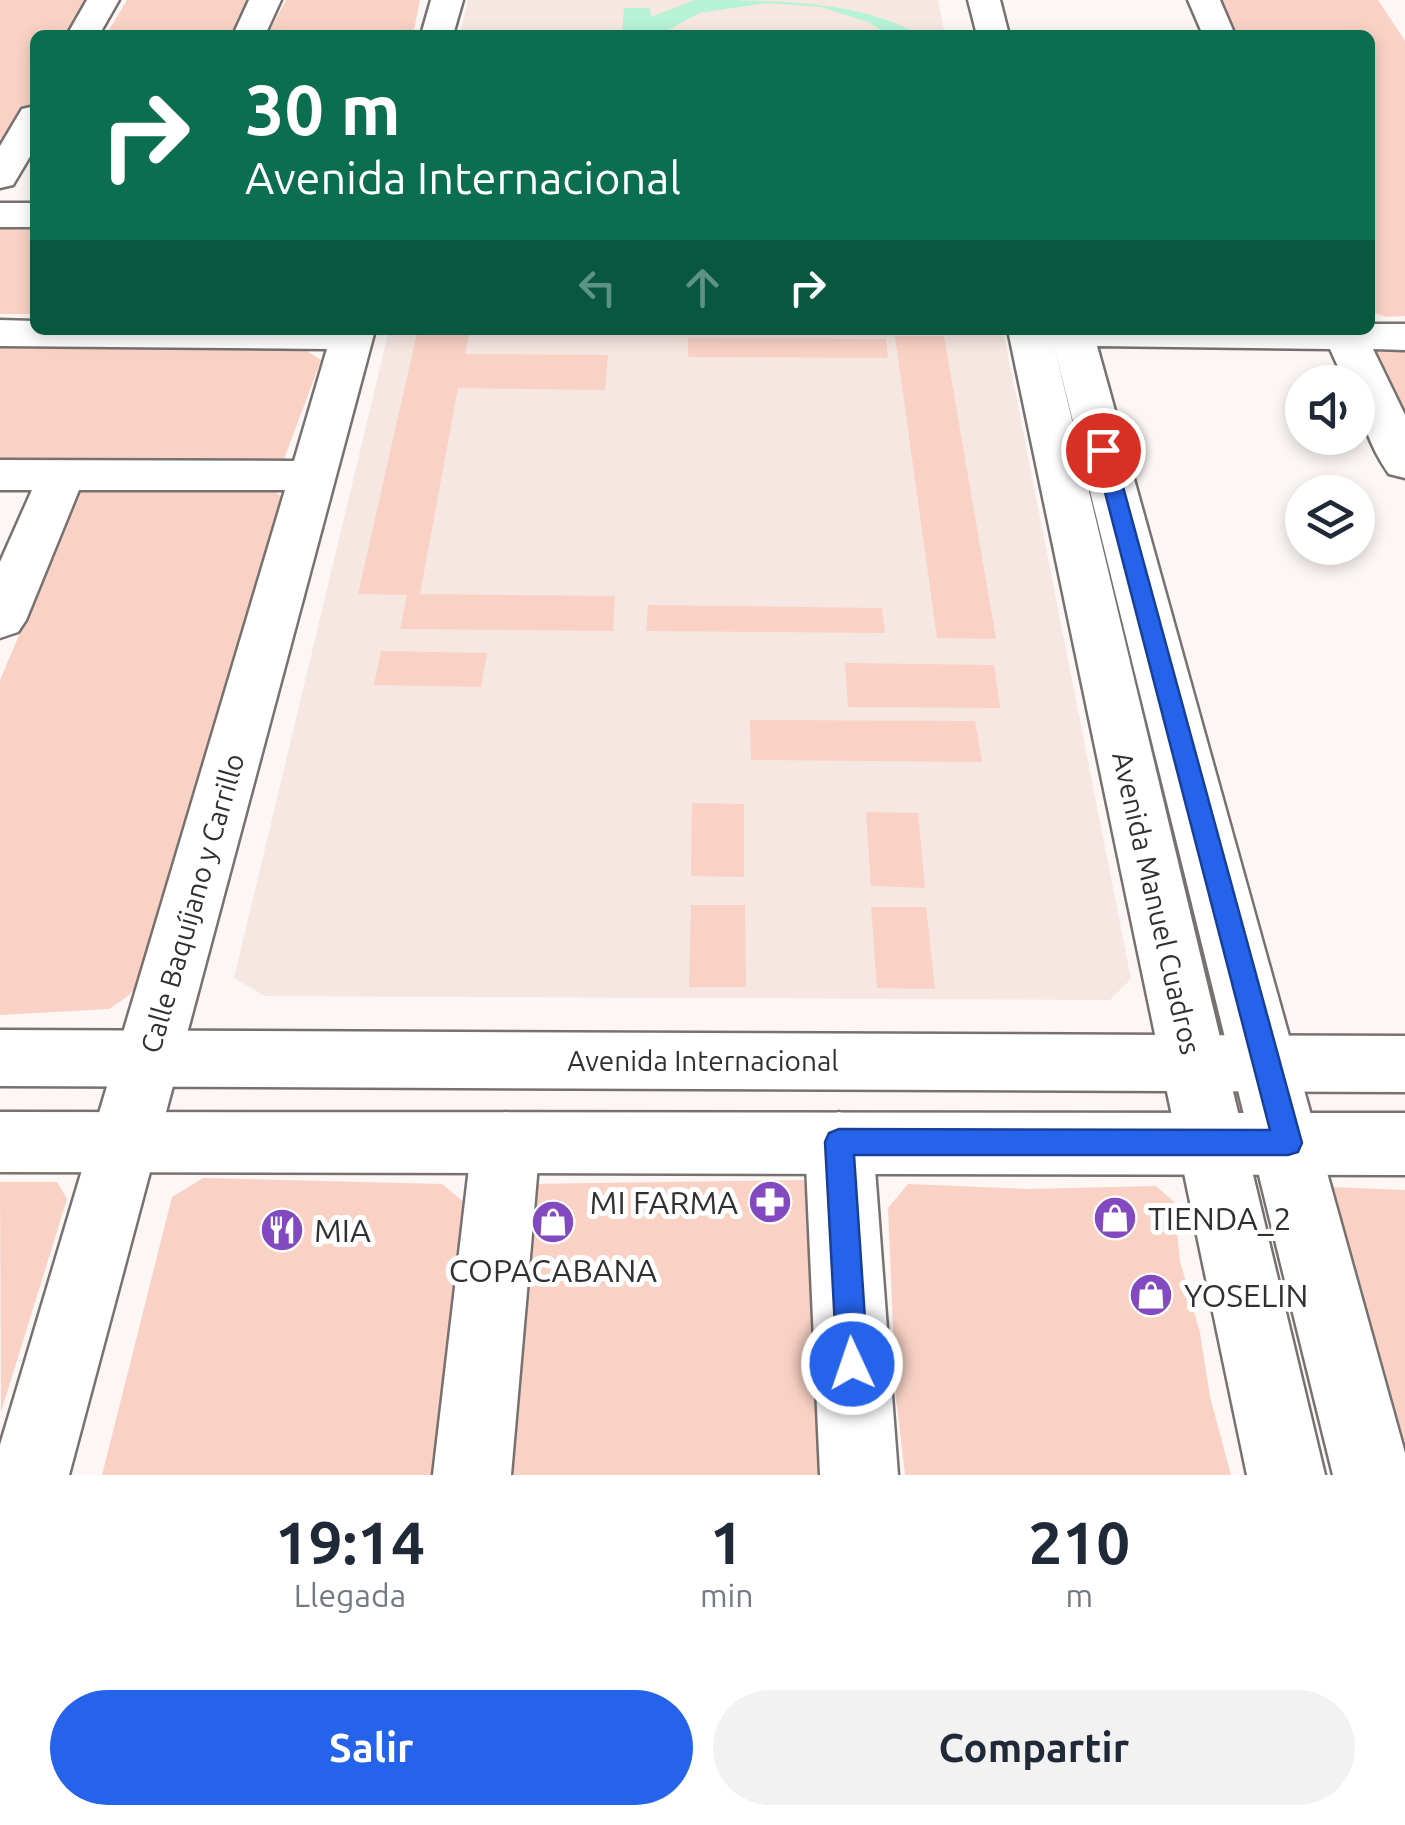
<!DOCTYPE html>
<html lang="es">
<meta charset="utf-8">
<style>
:root{--surface:#fff;--page:#f2f2f3;--text:#1f2937;--muted:#747a83;--accent:#2563eb}
body{margin:0;font-family:Ubuntu,sans-serif;background:var(--page);color:var(--text);height:100vh;display:flex;flex-direction:column;font-size:38px;white-space:nowrap}
*{box-sizing:border-box;margin:0}
p{font-size:32px;color:var(--muted)}
.icon{flex:none;width:55px;height:55px;fill:none;stroke:currentColor;stroke-width:2;stroke-linecap:round;stroke-linejoin:round}
.map{position:relative;height:1475px;overflow:hidden}
.side{display:flex;flex-direction:column;background:var(--surface);flex:1}
.side>*{flex:none}
.top-card{position:absolute;left:30px;top:30px;width:1345px;height:305px;border-radius:15px;box-shadow:0 5px 15px #0003;background:#0b6e4f;color:#fff;overflow:hidden}
.tools{position:absolute;left:1285px;top:365px;display:grid;gap:20px}
.tools a{display:grid;place-items:center;width:90px;height:90px;border-radius:50%;background:var(--surface);box-shadow:0 5px 15px #0003;font-size:50px}
.pin{position:absolute;display:grid;place-items:center;width:85px;height:85px;color:#fff;margin:-42px;border:5px solid #fff;border-radius:50%;box-shadow:0 2px 10px #0007}
.me{position:absolute;width:110px;margin:-55px;rotate:357deg;stroke-linejoin:round;filter:drop-shadow(0 0 8px #0008)}
.turn{display:flex;align-items:center;gap:35px;height:210px;padding:0 50px;font-size:45px}
.turn .icon{width:130px;height:130px;stroke-width:2.5}
.turn b{display:block;font-size:70px;line-height:85px}
.lanes{display:flex;align-items:center;height:95px;padding:0 50px;background:#0003;justify-content:center;gap:50px;direction:ltr}
.lanes .off{opacity:.35}
.eta{display:flex;justify-content:space-evenly;align-items:center;height:170px;text-align:center}
.eta b{font-size:60px;font-weight:600;line-height:70px}
.action{display:flex;gap:20px;margin-top:auto;padding:20px 50px}
.action a{flex:1;height:115px;border-radius:60px;background:var(--accent);color:#fff;font-size:40px;font-weight:600;line-height:115px;text-align:center}
.action a+a{background:var(--page);color:var(--text)}
.map>svg:first-child{display:block}
.built{fill:#f6e7e2}
.green{fill:#b6f2d6}
.building{fill:#f9d2c5}
.lines{fill:none;stroke-linecap:round;stroke-linejoin:round}
.minor-casing{stroke:#777270;stroke-width:5}
.major-casing{stroke:#777270;stroke-width:5}
.minor{fill:#fff;fill-rule:evenodd}
.major{fill:#fff;fill-rule:evenodd}
.route{fill:#2563eb;stroke:#184099;stroke-width:2.5}
.labels{text-anchor:middle;dominant-baseline:central;stroke-width:10;stroke-linejoin:round;paint-order:stroke}
.street-label{font-size:28px;fill:#333130;stroke:#fff}
.near-poi-label{font-size:32px;fill:#333130;stroke:#fff;text-anchor:start}
</style>
<div class="map">
<svg width="1405" height="1475" viewBox="0 0 1405 1475">
<rect width="100%" height="100%" fill="#fcf6f4"/>
<path class="built" d="M468,0H938L945,35H460Z
M389,330H1003L1131,979L1110,1000L265,996L234,978Z"/>
<path class="green" d="M695,0C767,0 861,0 919,35H889L868,22L821,7L768,3L699,13L659,35H622L624,8H650L651,17Z"/>
<path class="building" d="M0,0H95L74,35H35V101L0,161Z
M127,0H259L244,35H106Z
M286,0H420L413,35H267Z
M1213,0H1378L1405,41V316L1386,317L1370,311V35H1228Z
M0,225H35V314H0Z
M417,333L469,334L465,354L608,355L605,390L458,388L420,594L615,596L613,631L400,629L407,595L358,594Z
M895,336H944L996,639L937,638Z
M688,338L886,339L888,358L688,357Z
M0,348L305,350L321,360L281,467H0Z
M1369,352H1405V430Z
M81,489L273,490L282,497L146,976L128,996L109,1009L0,1015V680Z
M648,605L882,608L885,633L646,631Z
M381,651L487,653L481,687L374,685Z
M845,663L994,665L1000,708L848,707Z
M750,720L975,721L982,762L751,760Z
M692,803L744,804V877L691,876Z
M866,812L918,813L925,888L871,886Z
M691,905H745L746,987H689Z
M871,907H926L935,989L877,988Z
M203,1178L442,1184L465,1203L437,1475H102L172,1197Z
M804,1180L825,1202L833,1475H498L530,1184Z
M0,1182H57L67,1199L1,1412Z
M908,1184L1028,1189L1156,1186L1174,1202L1180,1261L1200,1333L1210,1397L1231,1475H905L896,1397L888,1208Z
M1332,1187L1405,1190V1475H1401L1323,1200Z"/>
<g class="lines">
<g class="minor-casing">
<path id="minor" d="M87,0H119L99,35H67Z
M249,0H281L265,35H233Z
M431,0H463L453,35H421Z
M968,0H1000L1009,35H977Z
M1188,0H1220L1235,35H1203Z
M35,106V148L13,185L0,188V146L22,109Z
M0,203H35V227H0Z
M0,320L35,321V330H375L69,1475H0V1445L285,490H79L26,620L18,632L0,638V562L32,490H0V460L294,461L327,349L0,346Z
M1370,324H1405V350L1373,349L1405,415V478L1389,474C1370,447 1358,415 1358,382H1345L1330,349L1097,346L1405,1453V1475H1333L1054,345L1325,1475H1247L1008,330H1370Z
M506,1112L530,1120L540,1142L511,1475H433L472,1142L482,1120Z
M839,1112L863,1120L873,1142L898,1475H820L805,1142L815,1120Z"/>
</g>
<g class="major-casing">
<path id="major" d="M0,1030L1405,1036V1092L0,1086Z
M0,1112L1405,1113V1175L0,1172Z"/>
</g>
<use href="#minor" class="minor"/>
<use href="#major" class="major"/>
</g>
<path class="route" d="M1103,444L1113,450L1302,1143L1298,1152L1288,1155H854L868,1364L863,1375L852,1379L841,1375L837,1364L825,1142L829,1133L839,1129L1270,1130L1094,450Z"/>
<defs>
<g id="pharmacy-disc" transform="scale(2.25)"><circle r="9.5" fill="#8249c0" stroke="#fff"/><path d="M-2-6h4v4h4v4h-4v4h-4v-4h-4v-4h4Z" fill="#fff"/></g>
<g id="shop-disc" transform="scale(2.25)"><circle r="9.5" fill="#8249c0" stroke="#fff"/><path d="M-5-2.5h2.3a2.7 3.5 0 0 1 5.4 0H5L5.5 6h-11ZM-1.5-2.5h3a1.5 2.3 0 0 0-3 0Z" fill="#fff"/></g>
<g id="restaurant-disc" transform="scale(2.25)"><circle r="9.5" fill="#8249c0" stroke="#fff"/><path d="M-5-6h1v4h1v-4h1v4h1v-4h1v5L-1.5 .5V6h-2V.5L-5-1ZM5-6V6H3V1.5H1.5Q1.5-4 5-6Z" fill="#fff"/></g>
</defs>
<g fill-rule="evenodd">
<use href="#pharmacy-disc" x="770" y="1202"/>
<use href="#shop-disc" x="1115" y="1218"/>
<use href="#shop-disc" x="553" y="1222"/>
<use href="#restaurant-disc" x="282" y="1230"/>
<use href="#shop-disc" x="1151" y="1295"/>
</g>
<g class="labels">
<g class="street-label">
<text transform="translate(192 903) rotate(-74)">Calle Baquíjano y Carrillo</text>
<text transform="translate(1157 903) rotate(77)">Avenida Manuel Cuadros</text>
<text x="703" y="1060">Avenida Internacional</text>
</g>
<g class="near-poi-label">
<text x="738" y="1202" text-anchor="end">MI FARMA</text>
<text x="1148" y="1218">TIENDA_2</text>
<text x="314" y="1230">MIA</text>
<text x="553" y="1270" text-anchor="middle">COPACABANA</text>
<text x="1184" y="1295">YOSELIN</text>
</g>
</g>
</svg>
<div class="tools">
<a><svg class="icon" aria-label="sound" viewBox="0 0 24 24"><path d="M4 9h4l5-4v14l-5-4H4zM17 9q2 3 0 6"/></svg></a>
<a><svg class="icon" aria-label="layers" viewBox="0 0 24 24"><path d="M12 4l9 5-9 5-9-5zM3 14l9 5 9-5"/></svg></a>
</div>
<div class="pin" style="left:1103px;top:450px;background:#d93025"><svg class="icon" aria-label="arrive" viewBox="0 0 24 24"><path d="M6 21V4h12l-3 4 3 4H6"/></svg></div>
<svg class="me" style="left:852px;top:1364px" viewBox="-20 -20 40 40"><circle r="17" fill="#2563eb" stroke="#fff" stroke-width="3"/><path d="M0-11L8 9 0 5-8 9z" fill="#fff"/></svg>
<div class="top-card">
<div class="turn"><svg class="icon" aria-label="right" viewBox="0 0 24 24"><path d="M7 20v-9h11M14 6l5 5-5 5"/></svg><div><b>30 m</b>Avenida Internacional</div></div>
<div class="lanes"><svg class="icon off" aria-label="left" viewBox="0 0 24 24"><path d="M17 20v-9H6M10 6l-5 5 5 5"/></svg><svg class="icon off" aria-label="ahead" viewBox="0 0 24 24"><path d="M12 20V5M6 11l6-6 6 6"/></svg><svg class="icon" aria-label="right" viewBox="0 0 24 24"><path d="M7 20v-9h11M14 6l5 5-5 5"/></svg></div>
</div>
</div>
<section class="side">
<div class="eta">
<div><b>19:14</b><p>Llegada</p></div>
<div><b>1</b><p>min</p></div>
<div><b>210</b><p>m</p></div>
</div>
<div class="action"><a>Salir</a><a>Compartir</a></div>
</section>
